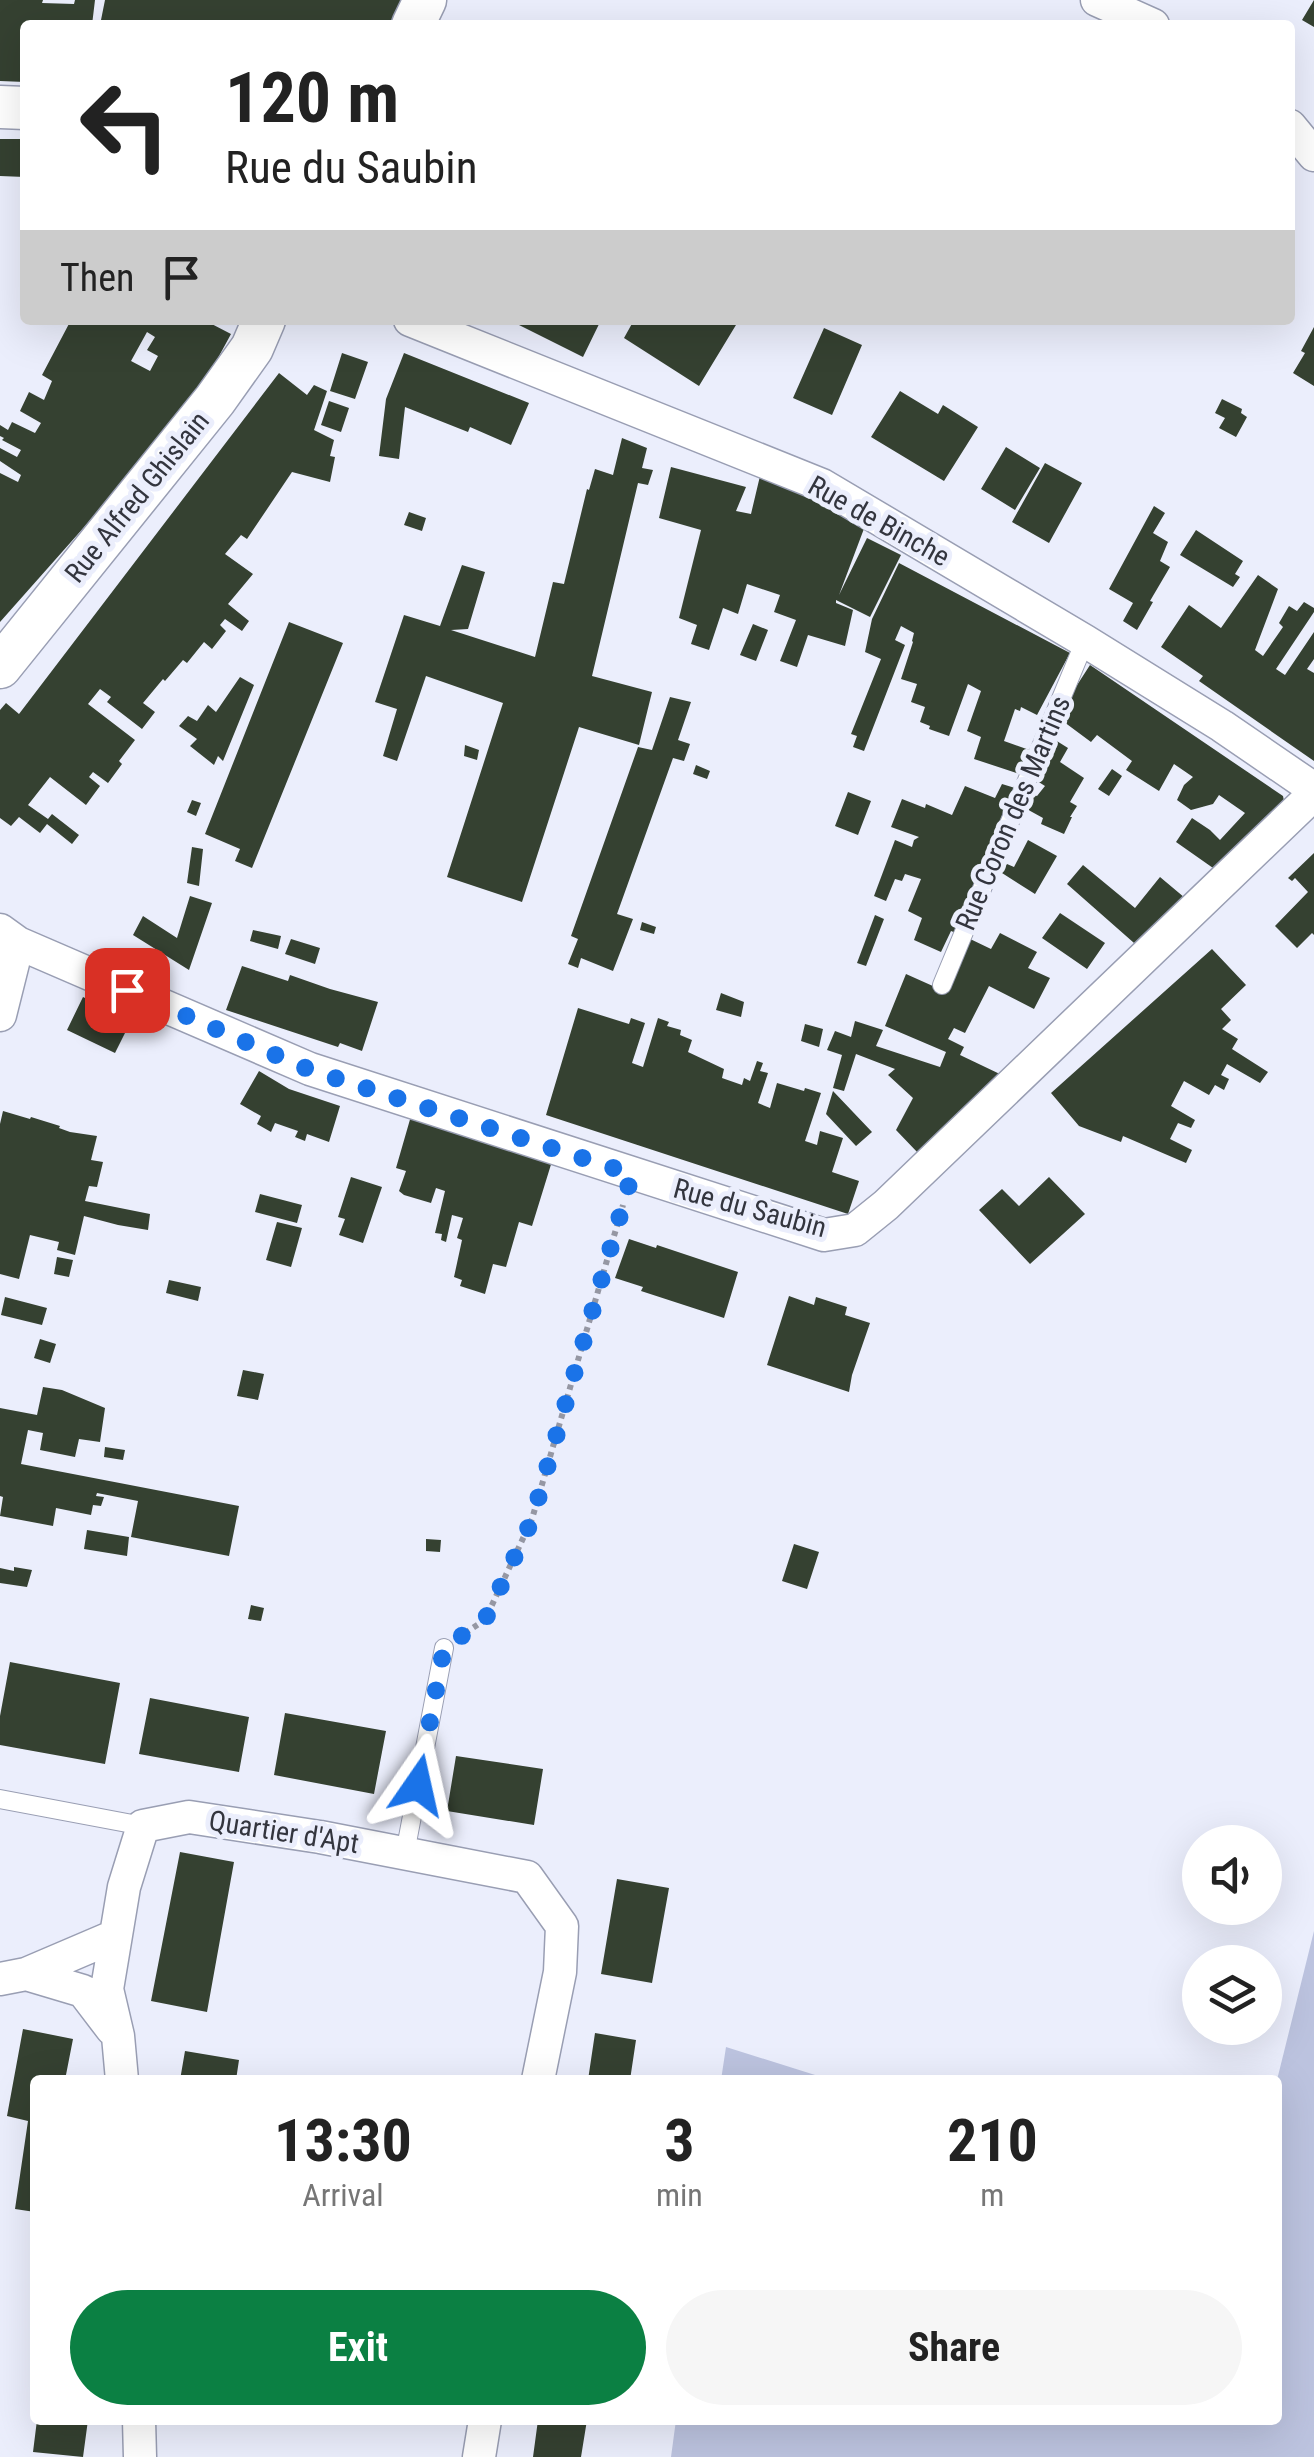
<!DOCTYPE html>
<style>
:root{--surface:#fff;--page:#f6f6f6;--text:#222;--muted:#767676;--accent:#0b8043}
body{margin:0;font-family:"Roboto Condensed",sans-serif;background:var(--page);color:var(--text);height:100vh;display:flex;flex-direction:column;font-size:38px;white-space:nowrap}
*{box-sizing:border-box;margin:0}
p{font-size:32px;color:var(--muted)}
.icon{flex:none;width:55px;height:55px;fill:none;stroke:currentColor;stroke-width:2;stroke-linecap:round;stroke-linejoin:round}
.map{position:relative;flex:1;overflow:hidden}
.details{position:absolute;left:30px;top:2075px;width:1252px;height:350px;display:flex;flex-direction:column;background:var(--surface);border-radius:10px;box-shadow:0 10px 40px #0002}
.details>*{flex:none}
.top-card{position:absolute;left:20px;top:20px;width:1275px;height:305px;border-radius:10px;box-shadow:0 10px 40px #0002;background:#fff;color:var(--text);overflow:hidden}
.tools{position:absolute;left:1182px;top:1825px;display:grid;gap:20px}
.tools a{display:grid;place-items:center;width:100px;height:100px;border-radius:50%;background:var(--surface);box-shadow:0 10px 40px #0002;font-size:50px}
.pin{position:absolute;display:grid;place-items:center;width:85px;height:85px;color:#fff;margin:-42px;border-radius:20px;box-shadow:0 5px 15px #0006}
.me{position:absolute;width:110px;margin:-55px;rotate:11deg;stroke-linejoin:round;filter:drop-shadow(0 0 8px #0008)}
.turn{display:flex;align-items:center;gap:35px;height:210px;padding:0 40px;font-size:45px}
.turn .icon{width:130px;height:130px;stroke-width:2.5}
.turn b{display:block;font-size:70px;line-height:85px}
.then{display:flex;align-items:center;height:95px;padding:0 40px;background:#0003;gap:20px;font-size:38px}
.eta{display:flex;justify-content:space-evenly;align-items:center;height:170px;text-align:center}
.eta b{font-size:60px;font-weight:700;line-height:70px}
.action{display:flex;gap:20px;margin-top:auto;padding:20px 40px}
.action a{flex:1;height:115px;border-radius:60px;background:var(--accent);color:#fff;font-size:40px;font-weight:700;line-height:115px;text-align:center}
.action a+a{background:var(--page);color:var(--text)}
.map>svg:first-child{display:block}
.green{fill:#bcc3df}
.building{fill:#354131;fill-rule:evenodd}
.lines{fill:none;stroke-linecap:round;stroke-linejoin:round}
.service-casing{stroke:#999eb3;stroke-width:20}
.minor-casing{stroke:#999eb3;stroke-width:35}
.tertiary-casing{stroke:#999eb3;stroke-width:45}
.path{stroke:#9597a3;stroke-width:6;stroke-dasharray:5 5;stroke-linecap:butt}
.service{stroke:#fff;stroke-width:18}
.minor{stroke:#fff;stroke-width:32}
.tertiary{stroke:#fff;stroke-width:42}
.route{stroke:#1a73e8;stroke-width:18;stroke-dasharray:0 32.4}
.labels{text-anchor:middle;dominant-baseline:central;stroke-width:10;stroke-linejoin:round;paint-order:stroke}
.street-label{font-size:28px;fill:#33353e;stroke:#ebeefc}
</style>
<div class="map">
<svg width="1314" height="2457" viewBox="0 0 1314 2457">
<rect width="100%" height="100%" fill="#ebeefc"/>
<path class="green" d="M1314,1931V2457H671L676,2420H1278L1277,2080Z
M726,2047L831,2080H721Z"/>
<path class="building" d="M0,0H43L42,3L74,4L75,0H95L92,25H25V82L0,81Z
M105,0H402L389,25H100Z
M1314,0V27L1302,20Z
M0,139H25V177L0,176Z
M71,320H204L231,334L212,369L133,472L0,622V473L18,482L21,475L0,461V448L17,457L21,450L2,440L4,438L0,436V425L8,430L12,422L35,433L41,423L20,411L29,392L44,400L52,381L42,375ZM147,332L155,337L147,350L158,356L150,371L131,361Z
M509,320H601L583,357Z
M634,320H739L699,386L624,338Z
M1314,327V386L1293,373L1305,353L1301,351Z
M824,328L862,345L832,415L793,398Z
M342,353L368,362L355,399L330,391Z
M404,353L529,403L511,445L470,427L468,432L405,407L399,459L379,456L386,399Z
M279,373L307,395L314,385L327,391L314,430L334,440L330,456L335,457L330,482L292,472L247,539L241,535L225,554L253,574L228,604L249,621L242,631L225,619L220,625L226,631L212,649L204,642L187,663L183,660L165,681L163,679L143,703L155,712L142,729L107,702L111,697L100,689L88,704L135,740L119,761L122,764L108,783L93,772L89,777L100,786L86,805L50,777L28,805L48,819L52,814L79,835L72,844L47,824L40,833L19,817L11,826L0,818V710L6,703L19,714Z
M900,391L938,414L943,405L978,427L944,481L871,437Z
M1222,399L1242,409L1241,413L1247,417L1236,437L1219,428L1225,418L1215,413Z
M329,401L349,408L341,432L321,425Z
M622,438L647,448L642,468L653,470L648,485L638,483L592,676L652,692L639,745L579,727L522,902L447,877L503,703L426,676L397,761L383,756L397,709L375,702L404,615L440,626L462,565L485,572L468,629L451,630L535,657L553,582L564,584L587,489L589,490L595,469L613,475Z
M1006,447L1040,468L1015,510L981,489Z
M1045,463L1082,483L1049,543L1012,522Z
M671,467L746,487L736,511L751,514L760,476L792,489L865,526L839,595L867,538L901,555L870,617L836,600V603L853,610L845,646L808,635L797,667L780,661L796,620L774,612L780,595L747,584L738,614L723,608L709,650L691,644L697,625L679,618L701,530L659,518Z
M1154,506L1165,513L1153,533L1168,542L1160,561L1170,567L1150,601L1153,602L1137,630L1123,621L1133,603L1109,589Z
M409,512L426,518L422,531L404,525Z
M1196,530L1243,561L1235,574L1240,577L1233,587L1180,555Z
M899,563L1070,653L1037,715L1021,707L1020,711L1015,709L1004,741L1035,752L1026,776L974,759L981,737L967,731L981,691L968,684L949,736L929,729L930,726L920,722L925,707L911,702L917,684L901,679L913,642L912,641L914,633L901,626L895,640L905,645L864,751L853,747L857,736L851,734L881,659L865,652L872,619Z
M1258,575L1278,589L1255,650L1263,656L1283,627L1279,623L1289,606L1297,611L1304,602L1314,608V612L1276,669L1285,675L1314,632V659L1307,669L1314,673V761L1199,681L1203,676L1161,647L1189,605L1221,628Z
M289,622L343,643L252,868L235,861L240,849L205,834Z
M753,624L768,630L756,661L740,655Z
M1090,665L1283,796L1285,806L1223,875L1176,842L1192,818L1210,830L1220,840L1245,813L1219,795L1213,804L1191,810L1177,800L1184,785L1193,777L1174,764L1159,791L1126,770L1132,761L1097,735L1091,742L1060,719L1061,710Z
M240,677L254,685L223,761L218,756L214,765L190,746L197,739L179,726L188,716L197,721L208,705L216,712Z
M670,697L691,702L678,740L690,744L684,761L673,758L617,914L633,919L613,971L581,958L578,968L568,964L578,939L571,936L638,747L652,750Z
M1052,738L1068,748L1060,762L1084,778L1070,802L1077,806L1070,817H1072L1064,834L1041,824L1043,818L1023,807L1029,793L1037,796L1045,786L1034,779Z
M465,745L479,750L477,760L464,756Z
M696,765L710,771L707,779L693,774Z
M1112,769L1122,776L1109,796L1098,789Z
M1002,784L1015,788L1010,804L1007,803L956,933L951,931L941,952L914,940L922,918L908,911L921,879L905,874L902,881L895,879L886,901L874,896L895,840L912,847L914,840L919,837L891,827L902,799L925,808L926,804L952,815L965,786L995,798Z
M848,792L871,801L858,835L835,826Z
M192,800L201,803L196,816L187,812Z
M1028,840L1057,856L1035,894L1002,873L1007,864L1014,867Z
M192,847L203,849L199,886L187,883Z
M1314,853V935L1312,933L1297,948L1275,926L1308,892L1295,878L1292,881L1288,878Z
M1083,865L1135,908L1160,877L1191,903L1142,950L1067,884Z
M190,896L212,903L189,970L133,935L143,916L177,938Z
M1060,913L1105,943L1087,969L1042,938Z
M875,915L884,919L866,966L857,963Z
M642,922L656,927L654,934L640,930Z
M253,930L281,936L278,949L250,941Z
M1000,933L1037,952L1028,968L1050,978L1034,1009L989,986L965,1033L954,1028L948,1039L964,1047L960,1055L1004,1076L918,1153L896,1130L913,1098L888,1075L895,1069L856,1054L844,1091L833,1088L842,1055L827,1050L835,1031L851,1037L855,1021L883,1030L876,1046L940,1067L946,1052L885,1026L906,974L944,991L966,937L991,949Z
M291,939L320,948L315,964L285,954Z
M1212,949L1246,985L1221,1009L1231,1020L1222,1029L1238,1039L1232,1049L1268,1072L1260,1083L1227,1064L1221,1075L1229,1079L1224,1090L1215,1085L1209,1095L1184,1081L1171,1106L1195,1120L1191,1128L1178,1123L1170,1139L1192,1150L1186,1163L1123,1136L1121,1142L1079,1126L1051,1093Z
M242,966L288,981L290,975L330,989L378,1002L362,1051L340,1043L338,1047L226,1010Z
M721,993L744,1002L741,1017L716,1010Z
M83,997L131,1021L115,1053L67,1030Z
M578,1008L629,1024L631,1018L645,1023L632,1063L643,1067L658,1018L669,1022L667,1026L681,1030L680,1035L692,1040L688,1052L724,1069L722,1078L742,1085L744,1078L750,1081L757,1061L763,1063L760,1071L768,1073L758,1103L770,1108L777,1083L804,1091L805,1088L821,1093L805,1141L817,1145L820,1131L843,1138L832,1172L859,1181L848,1214L546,1115Z
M805,1024L823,1029L819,1047L801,1041Z
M259,1071L289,1089L340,1106L329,1142L307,1134L305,1141L295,1137L298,1131L275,1123L271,1132L257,1124L261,1116L240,1104Z
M833,1091L872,1132L856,1146L826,1114Z
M3,1111L30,1119L31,1117L60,1126L59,1128L70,1132L97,1136L91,1160L103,1162L97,1187L89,1186L85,1201L150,1214L148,1230L118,1225L84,1216L75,1255L57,1250L59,1242L30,1235L19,1279L0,1274V1124Z
M411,1116L553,1158L532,1226L519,1222L506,1267L493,1264L485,1294L460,1286L462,1280L454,1277L462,1240L457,1238L463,1218L452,1215L446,1242L441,1240L442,1234L435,1233L445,1191L436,1188L431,1203L404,1195L399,1191L406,1171L396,1168Z
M351,1177L382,1187L363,1243L339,1235L345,1219L338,1217Z
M1049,1177L1085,1214L1030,1264L979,1210L1002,1189L1019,1206Z
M260,1194L302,1205L297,1223L255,1212Z
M277,1222L302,1228L291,1267L266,1260Z
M629,1239L656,1248L657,1245L738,1272L724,1318L641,1291L643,1287L615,1278Z
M57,1257L73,1260L69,1277L54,1274Z
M169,1280L201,1287L198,1301L166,1293Z
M789,1296L814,1305L816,1297L847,1307L845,1315L870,1323L852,1375L849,1392L767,1365Z
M5,1297L47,1308L42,1325L1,1315Z
M40,1339L56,1344L50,1363L34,1358Z
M243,1370L264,1374L258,1400L237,1396Z
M43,1387L62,1390L105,1408L100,1442L79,1439L75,1457L40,1450L43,1433L28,1430L21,1464L239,1506L229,1556L131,1537L138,1501L97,1493L96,1496L104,1497L101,1506L93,1505L91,1515L56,1508L53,1526L0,1516L3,1497L0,1496V1408L37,1415Z
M105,1447L125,1450L123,1460L104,1457Z
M87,1530L129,1537L127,1556L84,1549Z
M426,1539L441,1540L440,1552L426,1551Z
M794,1544L819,1552L807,1589L782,1581Z
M14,1567L32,1570L27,1587L0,1583V1568L14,1571Z
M251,1605L264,1608L261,1621L248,1619Z
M10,1662L120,1683L105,1764L0,1745V1716Z
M150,1698L249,1717L239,1772L139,1754Z
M285,1713L386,1731L374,1794L274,1775Z
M456,1756L543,1769L534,1825L447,1811Z
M180,1852L234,1862L207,2012L151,2001Z
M617,1879L669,1888L652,1983L601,1974Z
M23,2029L73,2039L65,2080H35V2212L15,2209L28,2121L7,2116Z
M595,2033L636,2040L630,2080H588Z
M185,2051L239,2060L236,2080H180Z
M37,2420H88L83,2457L33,2452Z
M538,2420H587L581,2457H533Z"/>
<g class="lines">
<g class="service-casing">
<path id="service" d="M942,985L1085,641
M0,1799L143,1826
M405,1853L444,1648"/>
</g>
<g class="minor-casing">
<path id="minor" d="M1097,0L1153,25
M1290,126L1314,155
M410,320L822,485L1085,641L1222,726L1314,789
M0,930L18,943L310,1069L824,1235L855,1230L886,1205L1314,794
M0,1015L18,943
M26,1974L83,1991L112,2029
M0,1979L26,1974L115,1936
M122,2080L118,2036L107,1989L124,1887L143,1826L189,1817L320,1837L527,1877L562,1926L560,1972L538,2080
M139,2420L140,2457
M479,2457L485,2420"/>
</g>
<g class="tertiary-casing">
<path id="tertiary" d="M413,25L425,0
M0,107L25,108
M0,667L215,400L252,348L264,320"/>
</g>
<path class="path" d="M465,1633L485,1620L532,1519L623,1205"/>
<use href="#service" class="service"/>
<use href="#minor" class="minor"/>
<use href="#tertiary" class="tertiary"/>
</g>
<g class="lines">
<path class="route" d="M127,990L310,1070L632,1174L532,1520L485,1620L444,1648L418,1785"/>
</g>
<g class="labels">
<g class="street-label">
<text transform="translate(137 497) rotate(-51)">Rue Alfred Ghislain</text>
<text transform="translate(879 521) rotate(29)">Rue de Binche</text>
<text transform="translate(1013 813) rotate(-67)">Rue Coron des Martins</text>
<text transform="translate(750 1208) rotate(15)">Rue du Saubin</text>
<text transform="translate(284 1832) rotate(9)">Quartier d'Apt</text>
</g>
</g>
</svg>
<div class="tools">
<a><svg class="icon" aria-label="sound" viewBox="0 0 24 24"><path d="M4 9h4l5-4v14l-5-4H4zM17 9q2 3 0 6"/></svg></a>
<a><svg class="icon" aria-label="layers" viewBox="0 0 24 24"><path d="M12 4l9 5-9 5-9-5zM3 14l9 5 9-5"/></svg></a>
</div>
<div class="pin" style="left:127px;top:990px;background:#d93025"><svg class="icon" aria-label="arrive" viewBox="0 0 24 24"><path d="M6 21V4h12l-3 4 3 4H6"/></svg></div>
<svg class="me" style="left:418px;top:1785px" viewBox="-20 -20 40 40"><path d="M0-17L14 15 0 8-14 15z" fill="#1a73e8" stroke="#fff" stroke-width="4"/></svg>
<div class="top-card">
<div class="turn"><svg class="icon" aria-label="left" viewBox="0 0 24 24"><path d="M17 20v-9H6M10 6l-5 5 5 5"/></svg><div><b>120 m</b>Rue du Saubin</div></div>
<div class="then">Then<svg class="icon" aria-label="arrive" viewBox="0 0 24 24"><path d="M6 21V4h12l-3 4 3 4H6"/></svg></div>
</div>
<section class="details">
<div class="eta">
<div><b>13:30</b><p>Arrival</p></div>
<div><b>3</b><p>min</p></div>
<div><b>210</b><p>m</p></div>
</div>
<div class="action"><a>Exit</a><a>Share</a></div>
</section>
</div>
